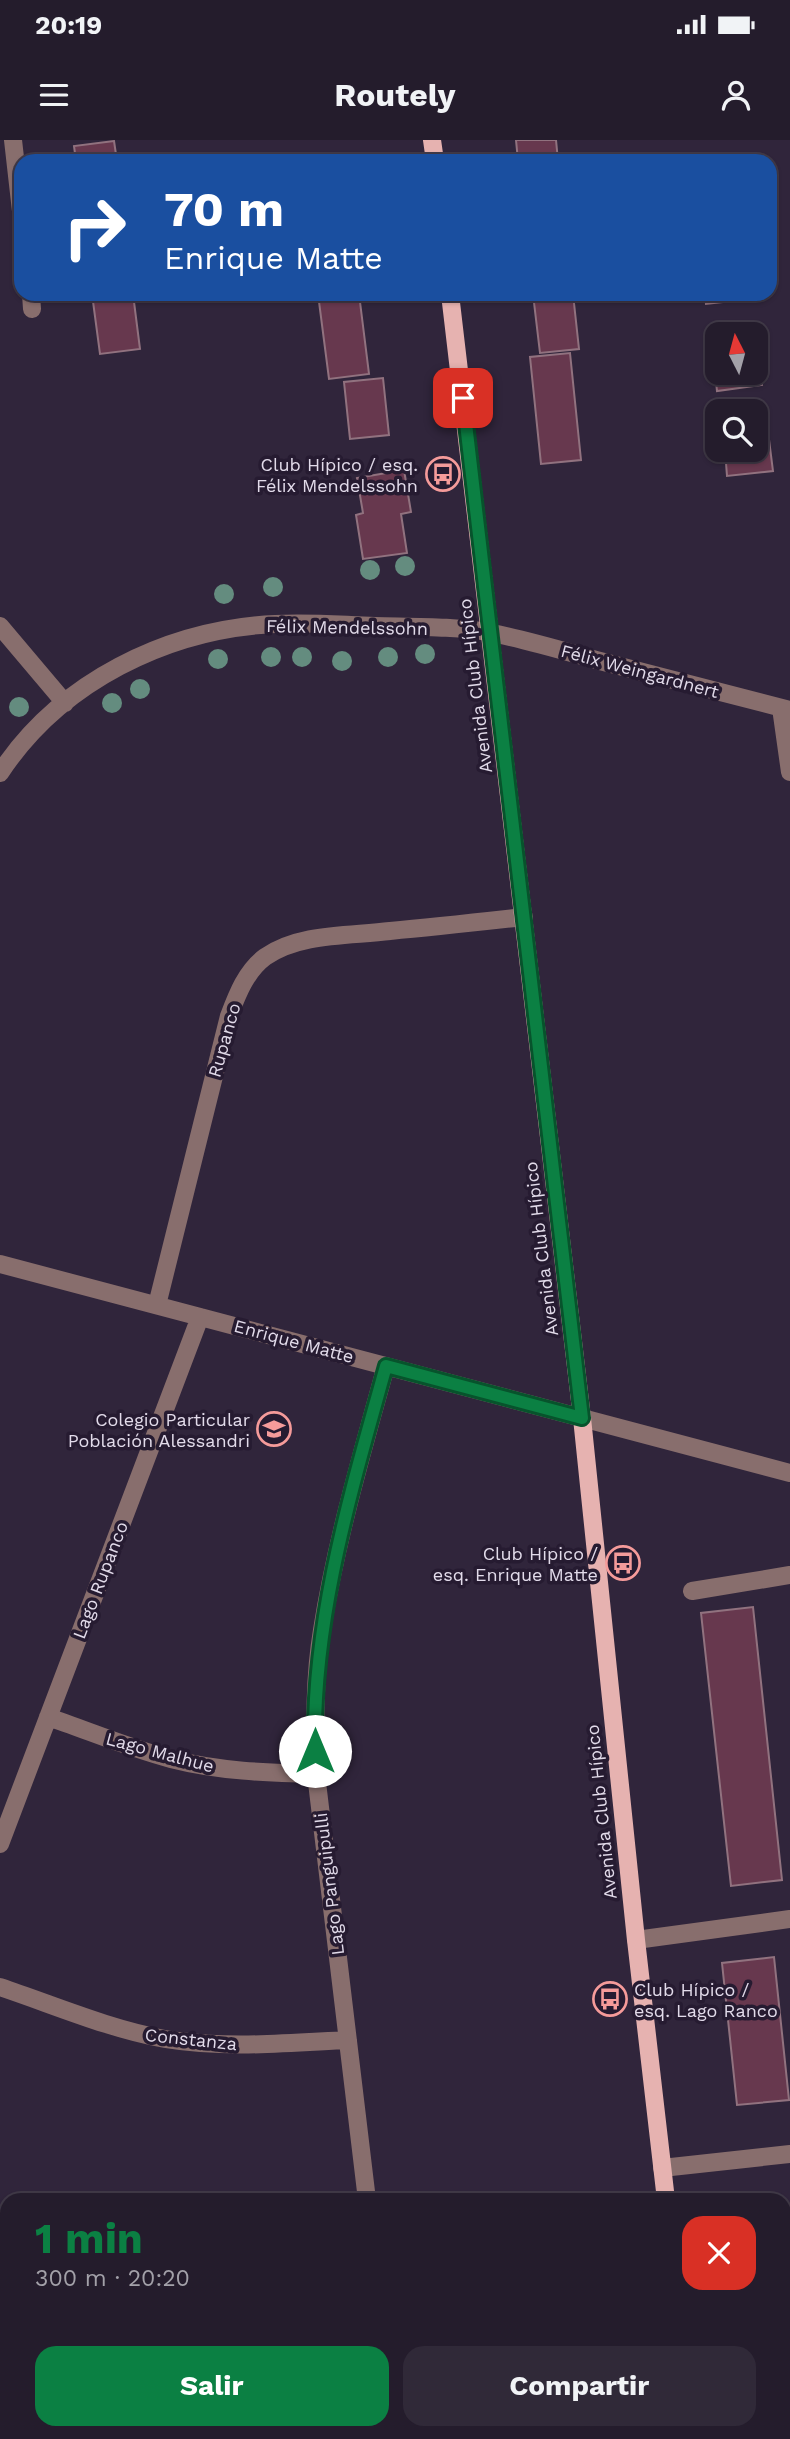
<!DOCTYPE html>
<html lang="es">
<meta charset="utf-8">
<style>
:root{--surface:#241c2c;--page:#302938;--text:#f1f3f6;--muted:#a3a1a9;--line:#413a48;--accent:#0b8043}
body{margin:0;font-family:"Work Sans",sans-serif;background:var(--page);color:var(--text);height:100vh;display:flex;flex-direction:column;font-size:26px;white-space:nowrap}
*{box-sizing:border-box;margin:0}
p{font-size:23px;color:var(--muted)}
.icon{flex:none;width:38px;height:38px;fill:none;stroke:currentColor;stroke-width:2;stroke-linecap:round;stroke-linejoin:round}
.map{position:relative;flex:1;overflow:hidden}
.panel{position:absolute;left:0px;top:2053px;width:791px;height:247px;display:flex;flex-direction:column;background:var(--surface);border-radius:21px 21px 0 0;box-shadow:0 2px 5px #0004,0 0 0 2px var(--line)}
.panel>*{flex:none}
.banner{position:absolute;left:14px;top:14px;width:763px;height:147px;border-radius:21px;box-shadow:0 2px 5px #0004,0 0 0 2px var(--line);background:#1a4fa0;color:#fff;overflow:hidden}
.needle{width:46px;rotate:354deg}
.controls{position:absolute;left:705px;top:182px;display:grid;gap:14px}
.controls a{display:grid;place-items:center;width:63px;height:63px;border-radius:14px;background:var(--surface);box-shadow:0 2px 5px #0004,0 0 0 2px var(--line);font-size:35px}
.pin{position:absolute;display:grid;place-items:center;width:60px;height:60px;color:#fff;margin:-30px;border-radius:14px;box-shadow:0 4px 10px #0006}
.me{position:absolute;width:77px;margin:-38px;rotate:0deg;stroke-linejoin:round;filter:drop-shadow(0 0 5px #0008)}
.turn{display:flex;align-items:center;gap:24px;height:147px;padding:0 35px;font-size:32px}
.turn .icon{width:91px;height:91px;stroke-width:2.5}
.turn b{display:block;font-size:49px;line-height:60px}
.round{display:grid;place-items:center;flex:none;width:74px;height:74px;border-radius:21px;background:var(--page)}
.headline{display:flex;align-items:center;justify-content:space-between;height:119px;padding:0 35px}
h1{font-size:42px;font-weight:700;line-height:52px;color:var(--accent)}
.button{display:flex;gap:14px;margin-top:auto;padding:14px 35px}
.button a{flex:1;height:80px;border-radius:21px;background:var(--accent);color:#fff;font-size:28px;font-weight:700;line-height:80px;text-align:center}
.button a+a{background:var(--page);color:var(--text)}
.status{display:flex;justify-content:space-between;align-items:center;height:49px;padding:0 35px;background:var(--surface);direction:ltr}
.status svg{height:19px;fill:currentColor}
header{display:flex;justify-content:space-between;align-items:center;height:91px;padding:0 35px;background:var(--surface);font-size:32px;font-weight:700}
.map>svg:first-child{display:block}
.building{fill:#67384e;stroke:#91727f;stroke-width:2}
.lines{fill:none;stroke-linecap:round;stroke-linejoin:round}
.minor{stroke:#886e6d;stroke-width:18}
.major{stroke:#e6b2b0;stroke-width:18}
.tree{fill:#648c7f}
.route-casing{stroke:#07532c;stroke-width:18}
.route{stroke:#0b8043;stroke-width:12}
.labels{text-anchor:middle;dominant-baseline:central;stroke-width:7;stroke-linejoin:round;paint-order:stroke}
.poi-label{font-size:18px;fill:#e2dbea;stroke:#261b31;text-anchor:end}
.street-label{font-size:18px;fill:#e2dbea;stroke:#261b31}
</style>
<div class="status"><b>20:19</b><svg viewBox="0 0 49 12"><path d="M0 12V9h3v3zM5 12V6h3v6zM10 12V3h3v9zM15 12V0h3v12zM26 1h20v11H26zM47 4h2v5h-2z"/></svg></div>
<header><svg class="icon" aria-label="menu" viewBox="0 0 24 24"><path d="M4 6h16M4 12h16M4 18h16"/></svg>Routely<svg class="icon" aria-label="person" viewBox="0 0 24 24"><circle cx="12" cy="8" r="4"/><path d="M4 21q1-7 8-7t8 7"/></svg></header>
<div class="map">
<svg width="790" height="2299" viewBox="0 0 790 2299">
<rect width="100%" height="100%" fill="#30253b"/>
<path class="building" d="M516,0H556L558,21H518Z
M114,1L117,21H76L74,6Z
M92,154H133L140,209L100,214Z
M318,154H359L369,234L329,239Z
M533,154H573L579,209L540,213Z
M705,154H750L751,159L706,164Z
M756,191L762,245L717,251L711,195H718V233H756V194H721Z
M570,213L581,320L541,324L530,217Z
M383,238L389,295L350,299L344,242Z
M766,276L773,331L727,336L725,310H756V277Z
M404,330L411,372L401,374L407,413L363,419L356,375L363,373L357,338Z
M753,1467L782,1740L731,1746L701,1473Z
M774,1817L789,1960L737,1965L722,1823Z"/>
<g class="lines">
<path class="minor" d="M13,0L21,71
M31,154L32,169
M0,486L65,563
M781,568L790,632
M0,633C60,542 167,489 275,484C308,482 342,485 375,486C412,487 456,486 492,493C528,500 564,511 600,521C663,537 727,554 790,570
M0,1124L790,1333
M157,1165L229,876C237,855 246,831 265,817C299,793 349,796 390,791C434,787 479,782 524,777
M692,1451L790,1435
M48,1577C89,1591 129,1608 171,1619C218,1631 267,1633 316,1634
M0,1704L200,1177
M636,1800L790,1779
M0,1847C54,1865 109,1889 165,1899C225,1909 287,1903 348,1900
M662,2028L790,2014
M367,2060L316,1634C315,1586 314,1538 322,1490C336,1401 362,1313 386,1226
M0,2165L7,2167
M784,2278L790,2277
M124,2292V2299
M394,2292V2299
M72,2299L74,2292"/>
<path class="major" d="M432,0L435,21
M450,154L582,1278L636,1800L666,2060
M694,2292L695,2299"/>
</g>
<g class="tree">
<circle cx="405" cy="426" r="10"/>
<circle cx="370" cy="430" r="10"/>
<circle cx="273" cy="447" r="10"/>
<circle cx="224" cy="454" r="10"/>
<circle cx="425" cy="514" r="10"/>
<circle cx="271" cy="517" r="10"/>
<circle cx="302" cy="517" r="10"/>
<circle cx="388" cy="517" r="10"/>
<circle cx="218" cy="519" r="10"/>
<circle cx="342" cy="521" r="10"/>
<circle cx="140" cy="549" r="10"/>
<circle cx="112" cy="563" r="10"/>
<circle cx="19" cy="567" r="10"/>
</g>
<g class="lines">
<g class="route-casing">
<path id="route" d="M315,1611C312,1479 351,1352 386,1226L582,1278L463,258"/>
</g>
<use href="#route" class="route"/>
</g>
<defs>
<g id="bus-ring" transform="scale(1.75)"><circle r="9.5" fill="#261b31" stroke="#f59b9a" stroke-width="1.5"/><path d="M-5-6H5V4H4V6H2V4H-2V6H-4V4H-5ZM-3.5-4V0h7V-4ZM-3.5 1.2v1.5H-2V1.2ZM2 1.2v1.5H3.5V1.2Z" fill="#f59b9a"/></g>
<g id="school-ring" transform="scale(1.75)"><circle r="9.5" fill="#261b31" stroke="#f59b9a" stroke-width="1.5"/><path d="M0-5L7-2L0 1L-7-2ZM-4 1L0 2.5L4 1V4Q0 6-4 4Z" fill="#f59b9a"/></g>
</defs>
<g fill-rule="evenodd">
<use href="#bus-ring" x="443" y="334"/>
<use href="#school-ring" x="274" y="1289"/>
<use href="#bus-ring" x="623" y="1423"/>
<use href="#bus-ring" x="610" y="1859"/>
</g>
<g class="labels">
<g class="poi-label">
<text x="418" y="324">Club Hípico / esq.<tspan x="418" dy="21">Félix Mendelssohn</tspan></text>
<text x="250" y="1279">Colegio Particular<tspan x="250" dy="21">Población Alessandri</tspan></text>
<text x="598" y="1413">Club Hípico /<tspan x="598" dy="21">esq. Enrique Matte</tspan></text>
<text x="634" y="1849" text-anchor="start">Club Hípico /<tspan x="634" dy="21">esq. Lago Ranco</tspan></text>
</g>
<g class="street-label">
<text transform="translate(347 487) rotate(1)">Félix Mendelssohn</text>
<text transform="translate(640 531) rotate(15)">Félix Weingardnert</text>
<text transform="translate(475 546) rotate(-97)">Avenida Club Hípico</text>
<text transform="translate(224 900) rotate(-74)">Rupanco</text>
<text transform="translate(541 1109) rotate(-97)">Avenida Club Hípico</text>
<text transform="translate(294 1201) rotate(15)">Enrique Matte</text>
<text transform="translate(100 1440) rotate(-69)">Lago Rupanco</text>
<text transform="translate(160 1612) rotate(15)">Lago Malhue</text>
<text transform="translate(601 1672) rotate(-96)">Avenida Club Hípico</text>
<text transform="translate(329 1744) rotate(-97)">Lago Panguipulli</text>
<text transform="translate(191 1899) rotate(6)">Constanza</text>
</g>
</g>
</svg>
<div class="controls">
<a><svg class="needle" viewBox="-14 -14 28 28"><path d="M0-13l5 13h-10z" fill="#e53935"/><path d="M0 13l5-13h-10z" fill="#a3a1a9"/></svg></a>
<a><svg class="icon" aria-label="search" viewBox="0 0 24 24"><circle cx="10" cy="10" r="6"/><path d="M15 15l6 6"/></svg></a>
</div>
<div class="pin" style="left:463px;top:258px;background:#d93025"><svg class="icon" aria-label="arrive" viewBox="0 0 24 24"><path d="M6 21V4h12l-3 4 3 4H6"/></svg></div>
<svg class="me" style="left:315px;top:1611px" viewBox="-20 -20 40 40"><circle r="19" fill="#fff"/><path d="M0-13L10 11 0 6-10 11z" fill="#0b8043"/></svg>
<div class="banner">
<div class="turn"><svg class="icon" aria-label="right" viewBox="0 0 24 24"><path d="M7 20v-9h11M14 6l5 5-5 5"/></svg><div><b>70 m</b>Enrique Matte</div></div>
</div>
<section class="panel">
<div class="headline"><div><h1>1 min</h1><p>300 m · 20:20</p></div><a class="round" style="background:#d93025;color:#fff"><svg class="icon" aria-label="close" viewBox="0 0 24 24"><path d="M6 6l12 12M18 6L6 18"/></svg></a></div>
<div class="button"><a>Salir</a><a>Compartir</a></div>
</section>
</div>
